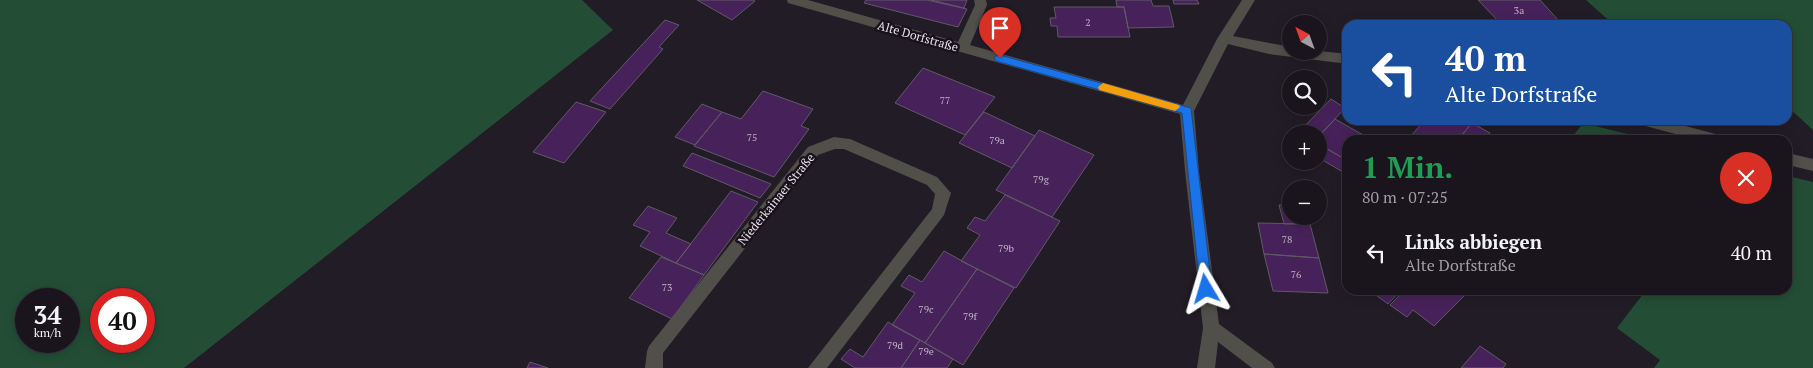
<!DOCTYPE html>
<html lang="de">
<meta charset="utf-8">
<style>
:root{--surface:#1a151c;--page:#231e25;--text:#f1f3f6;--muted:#9f9fa3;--line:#38343b}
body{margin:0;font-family:"PT Serif",serif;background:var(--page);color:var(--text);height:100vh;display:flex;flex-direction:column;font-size:19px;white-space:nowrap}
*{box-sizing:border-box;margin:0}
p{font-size:16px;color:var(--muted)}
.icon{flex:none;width:28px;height:28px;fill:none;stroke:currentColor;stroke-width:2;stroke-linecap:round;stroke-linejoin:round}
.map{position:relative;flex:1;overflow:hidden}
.sheet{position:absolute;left:1342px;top:135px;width:450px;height:160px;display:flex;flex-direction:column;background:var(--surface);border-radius:15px;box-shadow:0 2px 12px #0003,0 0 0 1px var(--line)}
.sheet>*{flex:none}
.guide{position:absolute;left:1342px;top:20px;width:450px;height:105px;border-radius:15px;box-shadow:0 2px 12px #0003,0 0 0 1px var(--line);background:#1a4fa0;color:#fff;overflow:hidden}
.needle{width:32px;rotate:319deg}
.tools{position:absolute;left:1282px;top:15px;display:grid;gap:10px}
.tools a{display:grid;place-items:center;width:45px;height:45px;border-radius:50%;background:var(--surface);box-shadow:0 2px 12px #0003,0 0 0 1px var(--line);font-size:25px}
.speed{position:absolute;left:15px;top:288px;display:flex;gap:10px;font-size:25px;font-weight:700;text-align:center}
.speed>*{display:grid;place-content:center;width:65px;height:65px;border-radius:50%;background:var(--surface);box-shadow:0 2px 12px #0003,0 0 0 1px var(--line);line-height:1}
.speed small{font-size:12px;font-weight:400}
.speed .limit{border:8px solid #d22;background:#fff;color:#111}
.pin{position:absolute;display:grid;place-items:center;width:42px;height:42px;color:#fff;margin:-51px -21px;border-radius:50% 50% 50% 0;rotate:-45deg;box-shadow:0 0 5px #0007}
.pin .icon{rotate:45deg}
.me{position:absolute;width:55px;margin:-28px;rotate:353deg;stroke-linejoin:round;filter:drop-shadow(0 0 4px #0008)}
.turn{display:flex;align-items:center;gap:18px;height:105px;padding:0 20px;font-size:22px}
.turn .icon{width:65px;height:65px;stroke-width:2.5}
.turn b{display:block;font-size:35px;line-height:42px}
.round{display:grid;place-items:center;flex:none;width:52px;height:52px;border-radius:26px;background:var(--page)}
.overview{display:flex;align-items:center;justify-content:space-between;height:85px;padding:0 20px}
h1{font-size:30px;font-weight:700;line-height:38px;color:#1e9e55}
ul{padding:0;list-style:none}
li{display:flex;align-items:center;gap:15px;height:65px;padding:0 20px}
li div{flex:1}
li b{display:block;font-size:19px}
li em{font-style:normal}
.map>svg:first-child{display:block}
.green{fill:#234e35;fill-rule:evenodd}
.building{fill:#47225a;stroke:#615966}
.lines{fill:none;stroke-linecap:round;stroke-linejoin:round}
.minor{fill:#514f49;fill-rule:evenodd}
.route{fill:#1a73e8;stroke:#114b97}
.slow{fill:#f59e0b}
.labels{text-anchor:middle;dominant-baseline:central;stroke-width:5;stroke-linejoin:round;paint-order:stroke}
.number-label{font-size:10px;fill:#beb2c5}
.street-label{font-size:12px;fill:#e6e2e9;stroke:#19121c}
</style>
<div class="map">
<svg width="1813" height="368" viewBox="0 0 1813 368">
<rect width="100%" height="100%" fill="#221c26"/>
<path class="green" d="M0,0H582L613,30L184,368H0ZM26,299H69V341H26ZM101,299H144V341H101Z
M1586,0H1813V130L1788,107V25H1614Z
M1583,123L1651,140H1570Z
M1788,176L1813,182V368H1654L1660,360L1617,328L1646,290H1788Z"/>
<path class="building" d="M697,0H753L755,1L732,20Z
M866,0H927L967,9L958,27L864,3Z
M931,0H967L964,8Z
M1116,0H1151L1153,6H1169L1174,27L1128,28L1124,7H1117Z
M1173,0H1197L1199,4H1174Z
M1478,0H1540L1559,21L1533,25H1502Z
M1054,7H1124L1130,37H1058L1057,26H1051L1050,18H1056Z
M665,20L679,25L659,47L663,49L610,109L590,101Z
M1559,21L1562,25H1533Z
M923,68L995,97L965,135L895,103Z
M763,91L813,109L801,126L809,129L774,177L694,146L722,112L741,119Z
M1331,99L1345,108L1319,136V134H1303L1299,132Z
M576,102L606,112L564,163L533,152Z
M702,104L722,112L695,145L675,137Z
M984,112L1035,136L1012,168L959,143Z
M1335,119L1372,140H1348V161L1319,144V136Z
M1425,120H1474L1458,140H1413L1409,138Z
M1472,123L1490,133L1484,140H1468L1461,136Z
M1039,130L1094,155L1052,217L996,190Z
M1320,145L1348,161V175L1319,158Z
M692,153L771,184L760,198L683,166Z
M731,191L758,202L704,275L676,263Z
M1005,195L1060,221L1016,288L961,261L980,235L967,228L975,217L985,221Z
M1279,205H1291V216H1308L1310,224H1284Z
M648,206L677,218L666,233L691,244L676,263L640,246L650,232L633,225Z
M1258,223L1310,224L1319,258L1264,254Z
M944,251L977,269L925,343L892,325L915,293L901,286L909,275L922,282Z
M1264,254L1319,258L1328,293L1273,291Z
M661,257L704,275L672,319L629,298Z
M977,269L1014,288L963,365L925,343Z
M1369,290H1401L1388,304Z
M1405,290H1461L1466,294L1434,326L1413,310L1407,317L1390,305Z
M888,322L920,340L901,368H855L841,359L850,349L863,357Z
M920,340L953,359L947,368H901Z
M1480,346L1506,364L1503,368H1461Z
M530,362L548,368H527Z"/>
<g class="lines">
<path class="minor" d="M787,0H808L958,42L975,5L974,0H986L987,5L970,45L1183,105L1217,39L1242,0H1255L1233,36L1291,47V51H1319L1348,54V64L1269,54L1228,44L1194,111L1199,171L1219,324L1272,363L1275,368H1252L1218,342L1215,368H1197L1203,328L1185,171L1180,114L788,3Z
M1636,120H1663L1723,136L1725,140H1698L1638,124Z
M834,137L850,139L937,177L951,193L944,215L827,368H808L932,209L935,194L927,185L844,149H835L818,155L663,353V368H645L647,351L649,346L808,147Z
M1788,153L1813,159V171L1788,165Z"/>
</g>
<path class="route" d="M1000,55L1191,108L1212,289L1211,293L1206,294L1202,293L1200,289L1182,113L996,61L994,58L996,56Z"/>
<path class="slow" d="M1103,83L1179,105L1180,107L1175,111L1099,90L1098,87Z"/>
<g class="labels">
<g class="number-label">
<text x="1519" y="10">3a</text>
<text x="1088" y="22">2</text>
<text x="945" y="100">77</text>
<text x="752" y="137">75</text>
<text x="997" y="140">79a</text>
<text x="1041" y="179">79g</text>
<text x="1287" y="239">78</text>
<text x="1006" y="248">79b</text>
<text x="1296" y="274">76</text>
<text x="667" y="287">73</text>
<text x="926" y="309">79c</text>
<text x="970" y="316">79f</text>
<text x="895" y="345">79d</text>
<text x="926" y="351">79e</text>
</g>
<g class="street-label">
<text transform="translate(918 36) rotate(16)">Alte Dorfstraße</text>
<text transform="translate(776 199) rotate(-51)">Niederkainaer Straße</text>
</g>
</g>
</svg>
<div class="tools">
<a><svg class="needle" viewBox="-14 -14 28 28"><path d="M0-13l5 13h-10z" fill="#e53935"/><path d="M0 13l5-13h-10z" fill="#9f9fa3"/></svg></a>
<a><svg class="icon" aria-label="search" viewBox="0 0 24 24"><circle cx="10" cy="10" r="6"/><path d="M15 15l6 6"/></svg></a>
<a>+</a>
<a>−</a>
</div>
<div class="speed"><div>34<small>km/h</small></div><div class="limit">40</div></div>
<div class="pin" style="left:1000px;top:58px;background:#d93025"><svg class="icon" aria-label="arrive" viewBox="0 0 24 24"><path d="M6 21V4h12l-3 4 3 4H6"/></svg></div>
<svg class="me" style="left:1206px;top:289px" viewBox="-20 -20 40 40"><path d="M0-17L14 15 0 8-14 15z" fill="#1a73e8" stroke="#fff" stroke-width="4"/></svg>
<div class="guide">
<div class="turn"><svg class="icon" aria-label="left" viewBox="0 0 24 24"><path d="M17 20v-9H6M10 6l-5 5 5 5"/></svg><div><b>40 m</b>Alte Dorfstraße</div></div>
</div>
<section class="sheet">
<div class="overview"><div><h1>1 Min.</h1><p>80 m · 07:25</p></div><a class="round" style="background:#d93025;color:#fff"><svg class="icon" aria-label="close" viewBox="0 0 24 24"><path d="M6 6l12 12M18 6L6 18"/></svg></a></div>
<ul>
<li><svg class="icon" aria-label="left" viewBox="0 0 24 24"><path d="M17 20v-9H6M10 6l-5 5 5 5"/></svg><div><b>Links abbiegen</b><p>Alte Dorfstraße</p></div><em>40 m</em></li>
</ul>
</section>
</div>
